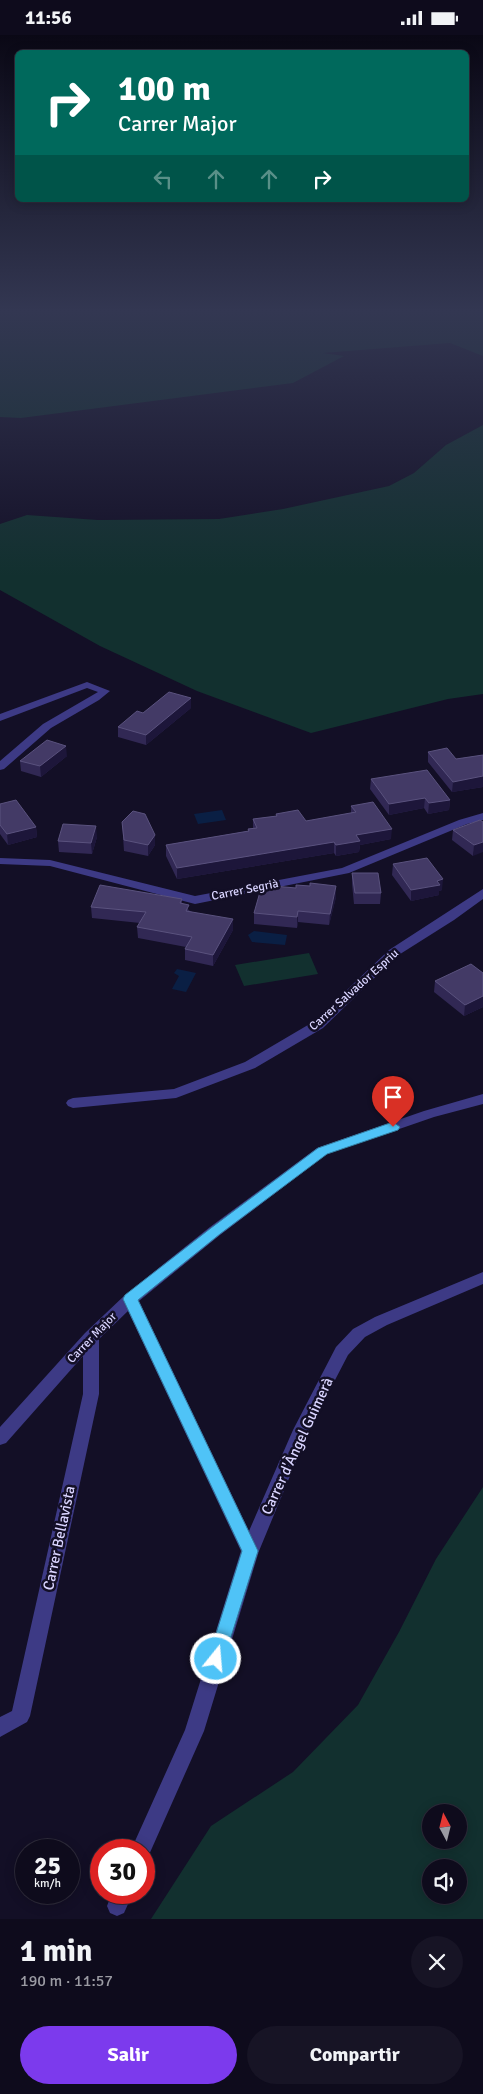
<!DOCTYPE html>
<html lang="es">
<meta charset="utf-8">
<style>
:root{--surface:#0e0b1c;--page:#171425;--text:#f1f3f6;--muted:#9b9ba3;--line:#2e2b3b;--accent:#7c3aed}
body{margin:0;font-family:Signika,sans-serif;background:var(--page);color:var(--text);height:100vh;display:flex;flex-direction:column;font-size:19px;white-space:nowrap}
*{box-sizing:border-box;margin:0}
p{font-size:16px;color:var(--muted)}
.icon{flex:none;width:28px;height:28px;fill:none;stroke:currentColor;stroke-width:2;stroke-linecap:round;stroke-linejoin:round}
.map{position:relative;height:1884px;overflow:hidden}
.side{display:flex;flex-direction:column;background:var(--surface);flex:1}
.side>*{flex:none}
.top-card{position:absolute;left:15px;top:15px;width:454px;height:152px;border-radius:8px;box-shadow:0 2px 12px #0003,0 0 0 1px var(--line);background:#00695c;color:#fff;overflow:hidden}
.needle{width:32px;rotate:353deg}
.controls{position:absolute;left:422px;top:1769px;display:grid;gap:10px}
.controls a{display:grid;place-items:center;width:45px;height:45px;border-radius:50%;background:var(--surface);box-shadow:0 2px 12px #0003,0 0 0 1px var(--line);font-size:25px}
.speed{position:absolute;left:15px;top:1804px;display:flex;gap:10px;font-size:25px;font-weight:700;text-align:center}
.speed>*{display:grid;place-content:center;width:65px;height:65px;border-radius:50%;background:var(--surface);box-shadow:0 2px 12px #0003,0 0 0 1px var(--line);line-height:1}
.speed small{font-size:12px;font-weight:400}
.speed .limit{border:8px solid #d22;background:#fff;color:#111}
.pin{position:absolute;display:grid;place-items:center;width:42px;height:42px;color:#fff;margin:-51px -21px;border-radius:50% 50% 50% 0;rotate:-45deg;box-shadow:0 0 5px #0007}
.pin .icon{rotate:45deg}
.me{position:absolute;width:55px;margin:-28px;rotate:17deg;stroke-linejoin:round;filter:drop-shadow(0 0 4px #0008)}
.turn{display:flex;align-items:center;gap:18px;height:105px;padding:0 20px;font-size:22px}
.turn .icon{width:65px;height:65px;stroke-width:2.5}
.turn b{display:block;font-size:35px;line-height:42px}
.lanes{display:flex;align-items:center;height:48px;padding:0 20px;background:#0003;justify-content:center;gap:25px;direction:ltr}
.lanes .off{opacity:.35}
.round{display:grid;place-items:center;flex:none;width:52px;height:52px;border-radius:26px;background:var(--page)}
.head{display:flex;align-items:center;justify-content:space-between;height:85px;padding:0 20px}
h1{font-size:30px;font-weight:700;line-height:38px}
.button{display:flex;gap:10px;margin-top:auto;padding:10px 20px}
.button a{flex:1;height:58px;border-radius:30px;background:var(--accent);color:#fff;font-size:20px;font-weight:700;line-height:58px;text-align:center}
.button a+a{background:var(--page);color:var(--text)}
.status{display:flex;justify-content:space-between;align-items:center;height:35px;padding:0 25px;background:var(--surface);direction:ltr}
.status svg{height:14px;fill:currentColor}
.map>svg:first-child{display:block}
.green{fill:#12302f;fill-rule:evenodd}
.water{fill:#0a1f44}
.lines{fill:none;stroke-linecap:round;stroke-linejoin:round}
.stream{stroke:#0a1f44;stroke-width:4}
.minor{fill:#3d3a85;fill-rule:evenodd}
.wall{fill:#312854}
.shaded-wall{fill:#1d163a}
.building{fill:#433a66;stroke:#5a527e}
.route{fill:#4fc3f7;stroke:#337fa1}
.labels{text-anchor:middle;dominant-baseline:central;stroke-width:5;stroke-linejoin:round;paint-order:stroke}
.street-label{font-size:12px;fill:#d9d4ff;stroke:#130f26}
.near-street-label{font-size:15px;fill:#d9d4ff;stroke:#130f26}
</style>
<div class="status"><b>11:56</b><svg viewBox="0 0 49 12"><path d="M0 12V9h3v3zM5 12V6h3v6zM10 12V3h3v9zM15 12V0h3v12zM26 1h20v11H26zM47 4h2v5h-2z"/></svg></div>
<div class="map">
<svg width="483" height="1884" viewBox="0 0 483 1884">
<rect width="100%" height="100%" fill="#130f26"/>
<path class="green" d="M0,277H483V321L450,308L323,318L344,321L293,348L21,383L0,382Z
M483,390V659L448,664L311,698L197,656L100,611L0,555V489L27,480L98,485L219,484L283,474L389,451L414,438L446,410Z
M309,918L318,939L244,951L235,930Z
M483,1452V1884H151L211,1791L293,1737L358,1670L399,1597L436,1524ZM431,1778H459V1805H431ZM459,1832V1860H431V1832Z"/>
<path class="water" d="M222,775L226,785L198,789L194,779Z
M254,896L287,900L285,910L252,907L248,900Z
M177,934L196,938L186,957L172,954L179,941L174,938Z"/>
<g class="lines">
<path class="stream" d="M478,277L483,279"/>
<path class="minor" d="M87,647L110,656L99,665L51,693L4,734L0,735V726L43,689L98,657L87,653L0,686V679Z
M483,778V785L467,789L349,838L195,869L50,831L0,829V823L50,825L195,861L342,833L459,785Z
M483,854V864L454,885L397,921L323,993L255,1033L176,1063L73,1073L68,1071L66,1068L68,1065L73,1063L174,1054L245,1027L313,987L389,915Z
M483,1059V1069L434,1082L327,1119L220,1200L139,1266L249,1496L293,1395L336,1312L353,1294L375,1282L483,1237V1249L387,1290L365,1302L348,1320L309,1395L259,1516L204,1696L148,1822L144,1824V1815H131L185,1695L241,1516L128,1276L99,1304V1359L30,1681L27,1687L0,1702V1682L12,1676L83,1359V1321L6,1408L0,1410V1392L85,1298L125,1260L210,1192L317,1113L424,1076Z
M112,1858H133L124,1878L117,1881L110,1878L107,1871Z"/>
</g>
<path class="wall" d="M191,673L146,710L118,702V692Z
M428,717L456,724L483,720V752L452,757L428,727Z
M67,721L41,742L21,736L20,726Z
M371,744L450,765L449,775L428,779L424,773L389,780L370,754Z
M0,769L36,792L37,802L8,810L0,799Z
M351,771L391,804L360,810L359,817L336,821L334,818L177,844L166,821V810L248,796V794L253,793V784L276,781V779L306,786L351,778Z
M480,785L473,821L452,805L453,795Z
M122,787L155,810L148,821L124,816Z
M97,802L92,819L59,817L58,806Z
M393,829L442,855L439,856V860L411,866L392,840Z
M352,838L381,858L380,869H354L352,849Z
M336,862L329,890L298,887L297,893L254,889V878Z
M182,864V869L190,876L233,895L213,931L185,925V914L186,912L138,903L137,892L140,888L92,883L91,872Z
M483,938V972L464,981L434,957L435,946Z"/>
<path class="shaded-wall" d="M191,663V673L146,710V700Z
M66,711L67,721L41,742L40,731Z
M483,741V752L452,757L453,747Z
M425,763L424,773L389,780V769Z
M450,765L449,775L428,779L429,768Z
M96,791L97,802L92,819L91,808Z
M36,792L37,802L8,810L7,799Z
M392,794L391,804L360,810L359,817L336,821V810L356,800Z
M155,800V810L148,821V810Z
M334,807V818L177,844V833Z
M483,807V817L473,821L474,810Z
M443,844L442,855L439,856V860L411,866V855L437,846Z
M336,851V862L329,890L330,879Z
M298,876V887L297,893V882Z
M233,884V895L213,931V920Z
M483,961V972L464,981L465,970Z"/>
<path class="building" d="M169,657L191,663L146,700L118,692L137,676L143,678Z
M47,705L66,711L40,731L20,726Z
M447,713L456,724L483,720V741L453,747L428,717Z
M427,735L450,765L429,768L425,763L389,769L371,744Z
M16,765L36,792L7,799L0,790V769Z
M373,767L392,794L356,800L360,806L336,810L334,807L177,833L166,810L249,796L248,794L257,793L253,784L277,781L276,779L298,775L306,786L356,777L351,771Z
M133,776L145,779L155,800L148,810L124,805L122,787Z
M480,785L483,787V807L474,810L453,795Z
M63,789L96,791L91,808L58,806Z
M427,823L443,844L437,846L440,850L411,855L393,829Z
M352,838H378L381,858H355Z
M310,848L336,851L330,879L298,876L297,882L254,878L262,850L296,853V850L310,851Z
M100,850L182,864L180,868L189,870L186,876L233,884L213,920L185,914L192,902L137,892L146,877L91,872Z
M471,929L483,938V961L465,970L435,946Z"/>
<linearGradient id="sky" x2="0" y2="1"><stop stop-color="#0a0815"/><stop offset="0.51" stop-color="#333752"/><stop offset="1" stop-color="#333752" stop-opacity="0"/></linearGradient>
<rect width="483" height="541" fill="url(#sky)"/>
<path class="route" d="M393,1087L400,1092L398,1095L327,1119L220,1199L138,1265L258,1516L224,1624L222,1630L216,1632L210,1630L208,1624L242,1516L123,1264L125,1260L211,1193L318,1113Z"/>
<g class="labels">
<g class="street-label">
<text transform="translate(245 855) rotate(-11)">Carrer Segrià</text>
<text transform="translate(354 955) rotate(-42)">Carrer Salvador Espriu</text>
<text transform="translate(92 1303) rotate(-46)">Carrer Major</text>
</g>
<g class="near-street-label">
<text transform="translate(297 1411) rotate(-65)">Carrer d'Àngel Guimerà</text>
<text transform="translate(59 1503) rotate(-78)">Carrer Bellavista</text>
</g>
</g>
</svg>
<div class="controls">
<a><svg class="needle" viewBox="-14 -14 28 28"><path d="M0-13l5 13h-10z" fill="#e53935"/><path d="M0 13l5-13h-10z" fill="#9b9ba3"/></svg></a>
<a><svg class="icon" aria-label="sound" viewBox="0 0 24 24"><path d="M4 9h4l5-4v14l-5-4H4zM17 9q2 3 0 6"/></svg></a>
</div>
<div class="speed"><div>25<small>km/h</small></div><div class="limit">30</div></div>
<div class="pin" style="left:393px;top:1092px;background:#d93025"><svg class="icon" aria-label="arrive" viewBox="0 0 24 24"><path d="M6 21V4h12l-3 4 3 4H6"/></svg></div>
<svg class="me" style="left:216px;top:1624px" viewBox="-20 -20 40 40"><circle r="17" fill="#4fc3f7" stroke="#fff" stroke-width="3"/><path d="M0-11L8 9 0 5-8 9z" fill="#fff"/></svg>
<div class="top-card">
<div class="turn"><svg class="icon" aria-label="right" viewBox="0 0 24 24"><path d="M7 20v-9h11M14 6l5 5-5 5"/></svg><div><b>100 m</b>Carrer Major</div></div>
<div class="lanes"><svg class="icon off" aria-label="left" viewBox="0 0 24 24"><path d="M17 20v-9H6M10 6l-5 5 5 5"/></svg><svg class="icon off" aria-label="ahead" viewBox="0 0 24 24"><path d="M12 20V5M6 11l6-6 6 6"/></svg><svg class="icon off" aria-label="ahead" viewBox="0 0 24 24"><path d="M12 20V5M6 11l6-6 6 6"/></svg><svg class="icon" aria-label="right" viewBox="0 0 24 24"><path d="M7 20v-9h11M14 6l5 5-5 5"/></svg></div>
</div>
</div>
<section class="side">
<div class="head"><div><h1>1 min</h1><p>190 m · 11:57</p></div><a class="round"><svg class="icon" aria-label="close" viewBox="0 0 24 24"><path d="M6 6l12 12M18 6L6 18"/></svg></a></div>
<div class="button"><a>Salir</a><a>Compartir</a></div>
</section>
